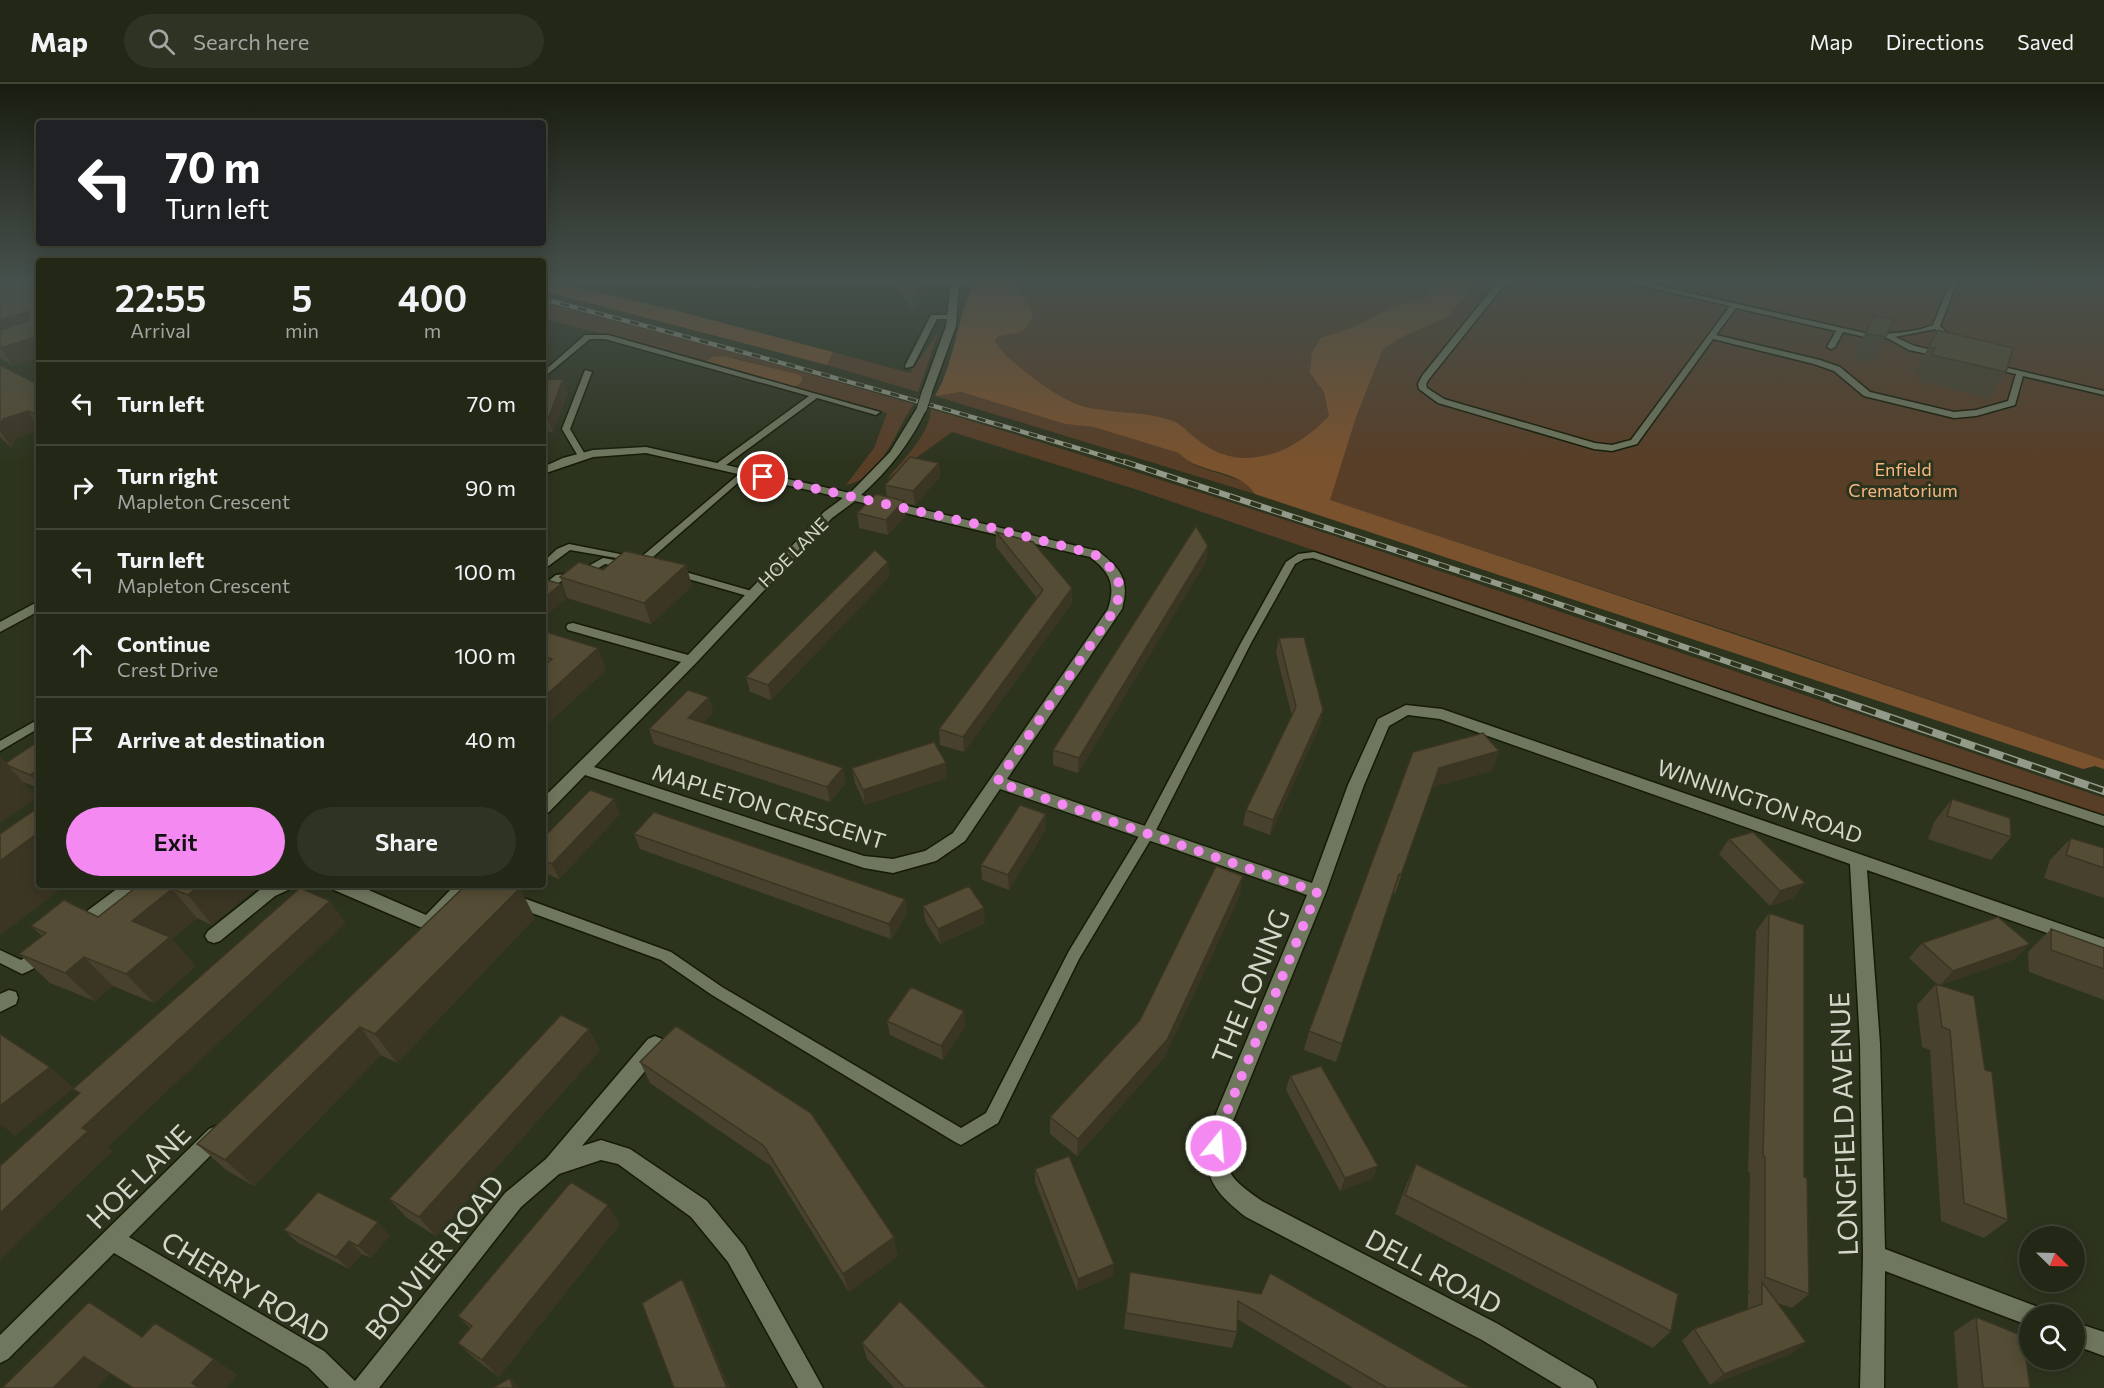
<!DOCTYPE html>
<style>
:root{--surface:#222716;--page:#2e3323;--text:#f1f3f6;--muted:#a2a5a1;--line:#3f4435;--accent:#f389f1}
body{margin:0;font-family:Commissioner,sans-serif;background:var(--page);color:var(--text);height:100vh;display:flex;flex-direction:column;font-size:22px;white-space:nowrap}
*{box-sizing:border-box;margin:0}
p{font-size:20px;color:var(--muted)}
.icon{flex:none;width:33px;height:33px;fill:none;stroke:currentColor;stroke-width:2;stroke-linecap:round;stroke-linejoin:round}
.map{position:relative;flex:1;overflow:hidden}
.sheet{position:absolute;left:36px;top:174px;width:510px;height:630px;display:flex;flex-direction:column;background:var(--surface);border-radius:6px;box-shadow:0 3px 15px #0003,0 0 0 2px var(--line)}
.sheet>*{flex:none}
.guide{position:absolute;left:36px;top:36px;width:510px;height:126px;border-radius:6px;box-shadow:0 3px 15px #0003,0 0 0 2px var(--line);background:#202124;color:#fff;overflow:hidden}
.needle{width:39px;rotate:113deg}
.tools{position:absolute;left:2019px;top:1142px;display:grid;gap:12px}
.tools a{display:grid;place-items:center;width:66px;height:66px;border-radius:50%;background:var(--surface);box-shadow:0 3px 15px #0003,0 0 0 2px var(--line);font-size:30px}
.pin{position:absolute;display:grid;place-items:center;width:51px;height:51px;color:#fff;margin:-26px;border:3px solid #fff;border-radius:50%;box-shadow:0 2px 6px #0007}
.me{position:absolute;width:66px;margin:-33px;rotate:17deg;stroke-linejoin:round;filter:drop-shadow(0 0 4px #0008)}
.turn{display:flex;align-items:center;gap:21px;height:126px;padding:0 30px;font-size:27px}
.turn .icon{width:78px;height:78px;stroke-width:2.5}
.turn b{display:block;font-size:42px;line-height:51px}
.eta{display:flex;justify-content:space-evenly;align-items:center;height:102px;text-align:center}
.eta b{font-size:36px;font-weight:600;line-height:42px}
.button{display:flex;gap:12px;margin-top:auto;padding:12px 30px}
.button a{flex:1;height:69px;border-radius:36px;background:var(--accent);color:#111;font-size:24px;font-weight:600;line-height:69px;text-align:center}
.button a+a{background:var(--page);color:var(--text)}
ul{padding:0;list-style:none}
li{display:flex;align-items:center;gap:18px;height:84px;padding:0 30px;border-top:2px solid var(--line)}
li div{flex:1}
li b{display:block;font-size:22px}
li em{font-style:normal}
header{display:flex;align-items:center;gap:36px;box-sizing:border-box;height:84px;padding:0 30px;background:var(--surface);border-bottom:2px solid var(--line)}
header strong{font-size:28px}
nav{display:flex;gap:33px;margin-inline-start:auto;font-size:21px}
.search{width:420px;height:54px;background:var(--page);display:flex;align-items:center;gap:15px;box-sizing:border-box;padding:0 21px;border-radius:33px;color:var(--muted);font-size:22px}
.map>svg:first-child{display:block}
.green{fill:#583e27}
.forest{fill:#7a522e}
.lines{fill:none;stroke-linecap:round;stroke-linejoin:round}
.lane-casing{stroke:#151b06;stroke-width:3}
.street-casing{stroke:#151b06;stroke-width:3}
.lane{fill:#6f775e;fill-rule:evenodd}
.street{fill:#6f775e;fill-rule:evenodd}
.rail-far2-casing{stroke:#949a89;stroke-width:4.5}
.rail-far1-casing{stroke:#949a89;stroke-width:6}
.rail-casing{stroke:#949a89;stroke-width:8}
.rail-far2{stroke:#2d341e;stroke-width:3;stroke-dasharray:9;stroke-linecap:butt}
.rail-far1{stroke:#2d341e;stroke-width:4;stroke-dasharray:11;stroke-linecap:butt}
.rail{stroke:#2d341e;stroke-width:5;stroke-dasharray:15;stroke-linecap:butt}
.street-bridge-casing{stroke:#151b06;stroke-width:12;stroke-linecap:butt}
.street-bridge{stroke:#6f775e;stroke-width:10}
.wall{fill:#48412d}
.shaded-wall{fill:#3b3524}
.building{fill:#544c34;stroke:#3b3524;stroke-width:1.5}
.route{stroke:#f389f1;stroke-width:10;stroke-dasharray:0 18}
.labels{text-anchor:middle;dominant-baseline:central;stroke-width:6;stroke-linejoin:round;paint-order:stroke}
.far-park-label{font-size:18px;fill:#f8b780;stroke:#2d341e}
.far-street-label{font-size:18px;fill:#d3d8ca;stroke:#2d341e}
.street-label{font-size:22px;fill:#d3d8ca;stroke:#2d341e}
.near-street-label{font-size:27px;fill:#d3d8ca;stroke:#2d341e}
</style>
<header>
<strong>Map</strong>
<div class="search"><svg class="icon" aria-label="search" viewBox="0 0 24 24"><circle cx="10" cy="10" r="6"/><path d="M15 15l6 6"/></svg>Search here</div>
<nav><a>Map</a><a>Directions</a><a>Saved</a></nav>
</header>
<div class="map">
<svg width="2104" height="1304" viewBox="0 0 2104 1304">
<rect width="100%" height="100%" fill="#2d341e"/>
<path class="green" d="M977,196H2104V676L1783,565L1329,416L1187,379L1248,399L1255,410L935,312L961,308L1065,340L1090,342L958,249L963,233L966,215Z
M543,219L709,261L914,320C896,345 881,396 846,401L874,364L887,329L796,303L803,296C780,289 726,264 706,277L543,234Z
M939,247L918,308L827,281L833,268L910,289Z
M931,325C1326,443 1714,581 2104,714V731L1656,584L1138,406L952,348L887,395C903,376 930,350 931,325Z"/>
<path class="forest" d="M543,196L674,226L833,268L827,281L543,207Z
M977,196H1014C1019,209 1029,218 1033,232C1024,252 1017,248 998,252L995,257C1001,269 1013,277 1023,286C1042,301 1066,319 1090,324C1119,330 1148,327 1175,338C1182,341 1187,347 1193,352C1207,364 1223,373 1242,374C1277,375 1306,356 1329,332L1324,308L1310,289L1312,268L1321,254L1361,240L1391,223L1422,217L1443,196H1480L1447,233L1402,253L1383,265L1356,333L1330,416C1588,502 1847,586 2104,676V685L2095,682L2083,685L1255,410C1239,384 1199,391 1179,369L1094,343L1065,340L961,308L935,312C956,277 956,231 977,196Z
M724,272L800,291L803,296L796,303L706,277L713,273Z"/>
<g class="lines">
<g class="lane-casing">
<path id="lane" d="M748,196H755L762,202L755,204Z
M1505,196H1514L1502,204L1429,295L1426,300L1427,304L1444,315L1595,359L1612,361L1631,356L1730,222L1626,198L1623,196H1633L1869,250C1889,250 1914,249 1933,241L1951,196H1958L1940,242L1946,248L1954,252V256C1946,257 1940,251 1935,245L1895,253L1915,262L1945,269L1946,271L1942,273L1909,266L1887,254H1869L1843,248L1835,263L1831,265L1827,263L1836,247L1736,224L1716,251L1820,276L1840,283L1870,308L1954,328L1976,326L2008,317L2016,290L1988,284V280H1991L2104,307V311L2023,292L2015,321L1976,332L1954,334L1864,312L1834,287L1814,280L1713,255L1637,360L1612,367L1594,365L1438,319L1419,305L1418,300L1422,292L1496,200Z
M931,231H952L956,233L952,235H937L913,282L906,284L905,282Z
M585,251H608L880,328L876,331L817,314L722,384H716V380L809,312L605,255H590L543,294V288Z
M585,286L592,288L570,345L586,372L582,375L578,372L562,345Z
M745,385L748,386V390L646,479L570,466L543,486V478L557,465L569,460L640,474Z
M1314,468L1765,621L2104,732V742L1757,627L1313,474L1304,475L1295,480L1251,559L1154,750L1079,875L998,1039L961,1061L955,1058L712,911L661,876L510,821L508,817L510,813L515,811L671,868L722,903L961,1044L986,1029L1069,867L1142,747L1241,559L1286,478L1298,470Z
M603,474L620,477L621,479L616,482L605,480L582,494L563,496L543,509V501L556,491L576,489Z
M675,485L755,508L756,510L751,513L671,490V486Z
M39,635V644L0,667V657Z
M122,801H139L137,805L85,844L80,846L75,844L73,840L75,836Z
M42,863L47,865L49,869C45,878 31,887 22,890L0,879V866L21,876Z"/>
</g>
<g class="street-casing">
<path id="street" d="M951,196H959L956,242L932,308L927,311L922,308L946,242Z
M922,321L927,324C911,358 889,386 861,411L1098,467C1121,485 1130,496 1122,525L1007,695L1312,799L1348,701L1378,635L1406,621L1442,625L2104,855V869L1867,786L1880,960L1885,1165L2038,1223L2041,1230H2030V1242L1885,1187L1884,1304H1860L1863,1172L1860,960L1850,780L1440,635L1408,631L1389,642L1364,701L1326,808L1228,1049C1223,1090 1230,1094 1262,1117L1498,1240L1593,1296L1597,1304H1562L1482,1256L1246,1133C1213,1107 1202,1092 1208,1049L1307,811L1000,705L965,757L936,777L893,789L864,784L585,691L549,728L543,730V714L681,578L568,546L566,543L568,540L573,539L688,571L824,428L843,414L646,369L593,373L543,390V383L563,374L593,366L646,363L850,409L890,368L917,324ZM855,417L1090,473C1110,488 1116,500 1108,525L953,749L925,767L893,775L864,772L594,683L696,579L832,434Z
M39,517V527L0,548V538Z
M266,801H291L288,806L275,812L220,857L214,859L208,857L205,852L208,847Z
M331,801H357L426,831L455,801H475L440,838L427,846L334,806Z
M9,906L16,908L18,914L16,920L0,928V910Z
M655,952L662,955L665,961L662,967L582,1062L601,1056L630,1065L707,1117L744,1162L823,1304H798L728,1178L691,1133L618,1080L601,1076L559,1090L521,1123L379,1304H329L308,1283L114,1169L8,1275L0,1279V1251L209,1045L216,1042L223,1045L226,1052L223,1059L129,1153L324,1267L355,1297L505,1109L546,1075L648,955Z
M2074,1238L2104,1248V1272L2074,1261Z"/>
</g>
<use href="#lane" class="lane"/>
<use href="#street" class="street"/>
<g class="rail-far2-casing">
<path id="rail-far2" d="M543,215C740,266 936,321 1130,380"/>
</g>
<g class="rail-far1-casing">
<path id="rail-far1" d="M1125,378L1523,508L1837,615"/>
</g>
<g class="rail-casing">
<path id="rail" d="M1833,614L2104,707"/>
</g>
<use href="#rail-far2" class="rail-far2"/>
<use href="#rail-far1" class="rail-far1"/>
<use href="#rail" class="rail"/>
<g class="street-bridge-casing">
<path id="street-bridge" d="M922,324L927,308"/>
</g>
<use href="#street-bridge" class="street-bridge"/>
</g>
<path class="wall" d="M0,196H39L13,282L0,274Z
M894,196H927V199L913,227L894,198Z
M1874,231L1886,253L1873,279L1853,274Z
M1938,246L2006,288L1990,315L1918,297L1920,290L1914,289Z
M0,281L39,301V346L16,354L12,364L0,353Z
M543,296L568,308L553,349L543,345Z
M939,379L940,393L915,421L904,419L906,431L888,451L859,444L857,429L887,413L885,401Z
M996,448L1072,519L964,668L940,661L939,645L1037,514L996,463Z
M1207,476L1078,689L1053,681V666Z
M888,478L889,493L771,616L750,608L746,593Z
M686,481L692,502L651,540L567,514L560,493L603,486Z
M543,547L598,564L606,586L543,644Z
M1279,554L1323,626L1320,641L1270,751L1243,741L1246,726L1292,632L1276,569Z
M709,613L713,628L703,639L846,699L830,718L654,660L649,645Z
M39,657V704L23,698L37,713L0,739V673L6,679Z
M1499,667L1492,687L1432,703L1395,810L1393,809L1336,978L1304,966L1309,947L1413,668Z
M852,684L947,694L865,721L855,699Z
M1952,715L2011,753L1991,776L1928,755L1934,738Z
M620,730L559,795L543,788V754Z
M1046,730V745L1009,806L982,796L981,781Z
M634,750L905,815L907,830L891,855L640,765Z
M2071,754L2104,764V814L2044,794L2050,776Z
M1729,755L1794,814L1770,822L1719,770Z
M139,801H257L256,804L212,841L197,834L172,855L196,882L154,919L113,902L95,917L50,899L19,870L42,852L31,842L98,833Z
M466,801L535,834L397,979L381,971L254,1102L226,1086L197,1060Z
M1240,811L1164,974L1077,1072L1050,1050V1033L1140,936Z
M923,822L985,839L940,860L925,837Z
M1769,829L1804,1093L1809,1210L1792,1224L1777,1219L1791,1270L1710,1301L1682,1257L1694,1245L1748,1225V1210L1750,1208L1748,1207L1750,1089L1748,1088L1756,847Z
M2051,845L2104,864V916L2029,888L2028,868Z
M1922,859L2015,875L1940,901L2008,1136L1984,1154L1941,1137L1930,966L1922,963L1917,921L1936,900L1938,901L1909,874Z
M887,937L966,941L943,976L890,951Z
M676,942L898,1172L849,1208L771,1082L650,999L640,978Z
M589,945L600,966L436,1152L407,1134L389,1115Z
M1290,992L1378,1082L1372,1095L1340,1107L1286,1006Z
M1416,1080L1671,1247L1653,1264L1395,1130L1407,1099Z
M1035,1085L1113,1192L1077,1207L1035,1098Z
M620,1140L499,1293L475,1275L458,1259L470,1244L458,1232Z
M284,1146L390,1151L371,1174L362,1170L349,1185L298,1159Z
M1130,1188L1261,1210L1471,1304H1353L1237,1235V1248L1232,1264L1124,1245Z
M1976,1233L2030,1304H1958L1954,1248Z
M862,1259L987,1304H894L867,1275Z"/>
<path class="shaded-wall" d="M603,196H615L604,198Z
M922,196H927V199L913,227L912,214Z
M29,227L39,242L0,258V236Z
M39,252V274L13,282L1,264Z
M563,295L568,308L553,349L548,335Z
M28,327L39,343V346L16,354L12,364L0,347V342L3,335Z
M939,379L940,393L915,421L913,407Z
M904,417L906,431L888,451L886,436Z
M1208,462L1207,476L1078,689L1079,674Z
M888,478L889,493L771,616L768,601Z
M686,481L692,502L651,540L644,519Z
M561,500L566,515L543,534V515Z
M1072,504V519L964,668L963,653Z
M598,564L606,586L543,644V614Z
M709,613L713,628L693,649L688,634Z
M1323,626L1320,641L1270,751L1273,736Z
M1499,667L1492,687L1432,703L1395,810L1439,684Z
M0,673L37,713L0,739Z
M946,679L947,694L865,721L863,706Z
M843,684L846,699L830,718L827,703Z
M39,685V701L30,691Z
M614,715L620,730L559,795L552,780Z
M1046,730V745L1009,806L1008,791Z
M39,748V801H66L1,851L0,849V777Z
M1243,792L1240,811L1164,974L1077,1072L1078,1055Z
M1805,799L1794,814L1770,822L1780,807Z
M201,801H257L256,804L212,841L188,811Z
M520,804L535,834L397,979L375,950Z
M172,805L197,834L172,855L196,882L154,919L126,890L132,837Z
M905,815L907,830L891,855L889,840Z
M330,817L346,839L108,1063L113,1067L0,1176V1129L82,1044Z
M984,824L985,839L940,860L938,845Z
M2030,860L2015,875L1939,902L1953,887Z
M84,873L113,902L95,917L65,889Z
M964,927L966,941L943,976L941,962Z
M360,943L381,971L254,1102L225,1076Z
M589,945L600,966L436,1152L419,1133Z
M50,983L74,1004L15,1052L0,1040V1022Z
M1378,1082L1372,1095L1340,1107L1345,1094Z
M608,1121L620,1140L499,1293L482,1276Z
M378,1138L390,1151L371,1174L358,1162Z
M894,1153L898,1172L849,1208L843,1190Z
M349,1157L362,1170L349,1185L336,1173Z
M1114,1180L1113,1192L1077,1207L1078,1195Z
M682,1195L692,1214L730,1304H727Z
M1806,1258L1791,1270L1710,1301L1724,1290Z
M84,1273L111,1289L97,1304H53Z
M214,1275L238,1291L226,1304H200L192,1299Z
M510,1294L520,1304H513Z"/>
<path class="building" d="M0,196H19L28,198L31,196H39V252L1,264H0V246L29,237V227L0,236Z
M899,196H922L912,214Z
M1874,231L1893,236L1886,253L1866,249Z
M1938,246L2013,264L2006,288L1932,271L1935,264L1929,263Z
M0,281L39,301V331L28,327L3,335L0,342Z
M563,295L548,335L543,333V296Z
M910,373L939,379L913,407L885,401Z
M876,410L904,417L886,436L857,429Z
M1196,442L1208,462L1079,674L1053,666Z
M996,448L1033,458L1072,504L963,653L939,645L1043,506Z
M875,466L888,478L768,601L746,593Z
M625,467L686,481L644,519L560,493L579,478L603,486Z
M543,495L561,500L543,515Z
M543,547L598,564L543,614V583L552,575L543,572Z
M1304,553L1323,626L1273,736L1246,726L1296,623L1279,554Z
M688,606L709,613L688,634L843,684L827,703L649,645Z
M1483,649L1499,667L1439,684L1401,791L1399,790L1342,960L1309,947L1413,668Z
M39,657V685L30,691L9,682L6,679Z
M934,658L946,679L863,706L852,684Z
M590,706L614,715L552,780L543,776V754Z
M1952,715L2010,734L2011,753L1947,732Z
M1020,721L1046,730L1008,791L981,781Z
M39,723V748L0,777V750Z
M654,728L905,815L889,840L634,750Z
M1753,748L1805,799L1780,807L1729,755Z
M2071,754L2104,764V784L2066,771Z
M1216,782L1243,792L1167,956L1078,1055L1050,1033L1140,936Z
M139,801H201L188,811L172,805L132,837L170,853L126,890L84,873L65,889L19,870L46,849L31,842L64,816L98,833Z
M466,801H512L520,804L375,950L360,943L225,1076L197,1060Z
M969,802L984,824L938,845L923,822Z
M300,804L330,817L82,1044L88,1047L0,1129V1082L80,1009L73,1005Z
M1769,829L1804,841V1093L1807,1094L1809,1210L1765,1193V1073L1763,1072Z
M1998,833L2030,860L1953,887L1922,859Z
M2051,845L2104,864V885L2051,866Z
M1936,900L1974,912L1985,986L1992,988L2008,1136L1964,1119L1950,946L1942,943Z
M911,903L964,927L941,962L887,937Z
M561,931L589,945L419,1133L389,1115Z
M676,942L811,1029L894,1153L843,1190L764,1062L640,978Z
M0,950L50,983L0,1022Z
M1321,982L1378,1082L1345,1094L1290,992Z
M1069,1072L1114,1180L1078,1195L1035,1085Z
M1416,1080L1678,1210L1671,1247L1405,1111Z
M571,1098L608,1121L482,1276L458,1259L472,1242L458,1232Z
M318,1108L378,1138L358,1162L349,1157L336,1173L284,1146Z
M1130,1188L1261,1210L1270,1189L1471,1304H1387L1238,1217L1237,1248L1126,1229Z
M682,1195L727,1304H674L642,1219Z
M1762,1198L1806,1258L1724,1290L1694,1245L1762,1220Z
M900,1217L987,1304H905L862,1259Z
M89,1218L142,1253L155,1239L214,1275L192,1299L200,1304H133L84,1273L53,1304H2Z
M1976,1233L2023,1252L2030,1304H1983Z
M510,1294L513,1304H493Z"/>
<linearGradient id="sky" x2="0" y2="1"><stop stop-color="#191d10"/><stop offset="0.52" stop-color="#46504c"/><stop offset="1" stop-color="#46504c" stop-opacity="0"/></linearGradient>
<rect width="2104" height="378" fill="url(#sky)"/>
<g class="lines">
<path class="route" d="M763,393L985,442L1094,470C1117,487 1125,497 1115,525L997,698L1317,808L1218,1050L1216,1062"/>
</g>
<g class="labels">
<g class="far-park-label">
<text x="1903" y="385">Enfield<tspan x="1903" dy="21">Crematorium</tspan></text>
</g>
<g class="far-street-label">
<text transform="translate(793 468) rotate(-45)">HOE LANE</text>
</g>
<g class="street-label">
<text transform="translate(1760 717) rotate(19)">WINNINGTON ROAD</text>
<text transform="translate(769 722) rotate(17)">MAPLETON CRESCENT</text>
</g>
<g class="near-street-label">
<text transform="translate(1250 902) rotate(-68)">THE LONING</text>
<text transform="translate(1843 1040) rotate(-92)">LONGFIELD AVENUE</text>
<text transform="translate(138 1092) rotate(-45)">HOE LANE</text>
<text transform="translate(434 1173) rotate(-51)">BOUVIER ROAD</text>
<text transform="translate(1434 1187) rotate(28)">DELL ROAD</text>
<text transform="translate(246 1203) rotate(31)">CHERRY ROAD</text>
</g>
</g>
</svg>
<div class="tools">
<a><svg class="needle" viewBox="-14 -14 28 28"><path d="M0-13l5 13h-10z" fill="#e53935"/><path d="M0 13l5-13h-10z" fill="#a2a5a1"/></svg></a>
<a><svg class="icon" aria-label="search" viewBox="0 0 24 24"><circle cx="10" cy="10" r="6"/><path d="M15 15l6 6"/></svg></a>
</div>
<div class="pin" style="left:763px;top:393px;background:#d93025"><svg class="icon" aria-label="arrive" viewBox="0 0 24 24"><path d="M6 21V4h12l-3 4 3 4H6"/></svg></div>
<svg class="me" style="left:1216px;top:1062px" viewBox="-20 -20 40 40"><circle r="17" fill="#f389f1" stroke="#fff" stroke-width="3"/><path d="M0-11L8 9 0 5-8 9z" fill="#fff"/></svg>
<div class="guide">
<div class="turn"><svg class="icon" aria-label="left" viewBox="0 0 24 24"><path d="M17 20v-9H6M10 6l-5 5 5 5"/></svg><div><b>70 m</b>Turn left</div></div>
</div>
<section class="sheet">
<div class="eta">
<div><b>22:55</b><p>Arrival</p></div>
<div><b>5</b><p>min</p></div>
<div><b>400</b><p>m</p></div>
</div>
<ul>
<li><svg class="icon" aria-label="left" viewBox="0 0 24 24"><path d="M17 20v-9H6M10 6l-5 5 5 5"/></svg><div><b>Turn left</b></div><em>70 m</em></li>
<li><svg class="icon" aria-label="right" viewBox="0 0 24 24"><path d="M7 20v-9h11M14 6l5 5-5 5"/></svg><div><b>Turn right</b><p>Mapleton Crescent</p></div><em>90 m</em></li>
<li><svg class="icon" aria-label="left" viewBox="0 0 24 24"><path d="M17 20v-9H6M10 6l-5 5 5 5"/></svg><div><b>Turn left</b><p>Mapleton Crescent</p></div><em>100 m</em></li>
<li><svg class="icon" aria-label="ahead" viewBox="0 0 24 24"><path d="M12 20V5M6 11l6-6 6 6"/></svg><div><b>Continue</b><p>Crest Drive</p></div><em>100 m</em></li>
<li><svg class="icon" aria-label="arrive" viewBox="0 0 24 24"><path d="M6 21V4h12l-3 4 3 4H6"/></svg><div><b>Arrive at destination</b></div><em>40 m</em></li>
</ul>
<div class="button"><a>Exit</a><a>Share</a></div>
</section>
</div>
